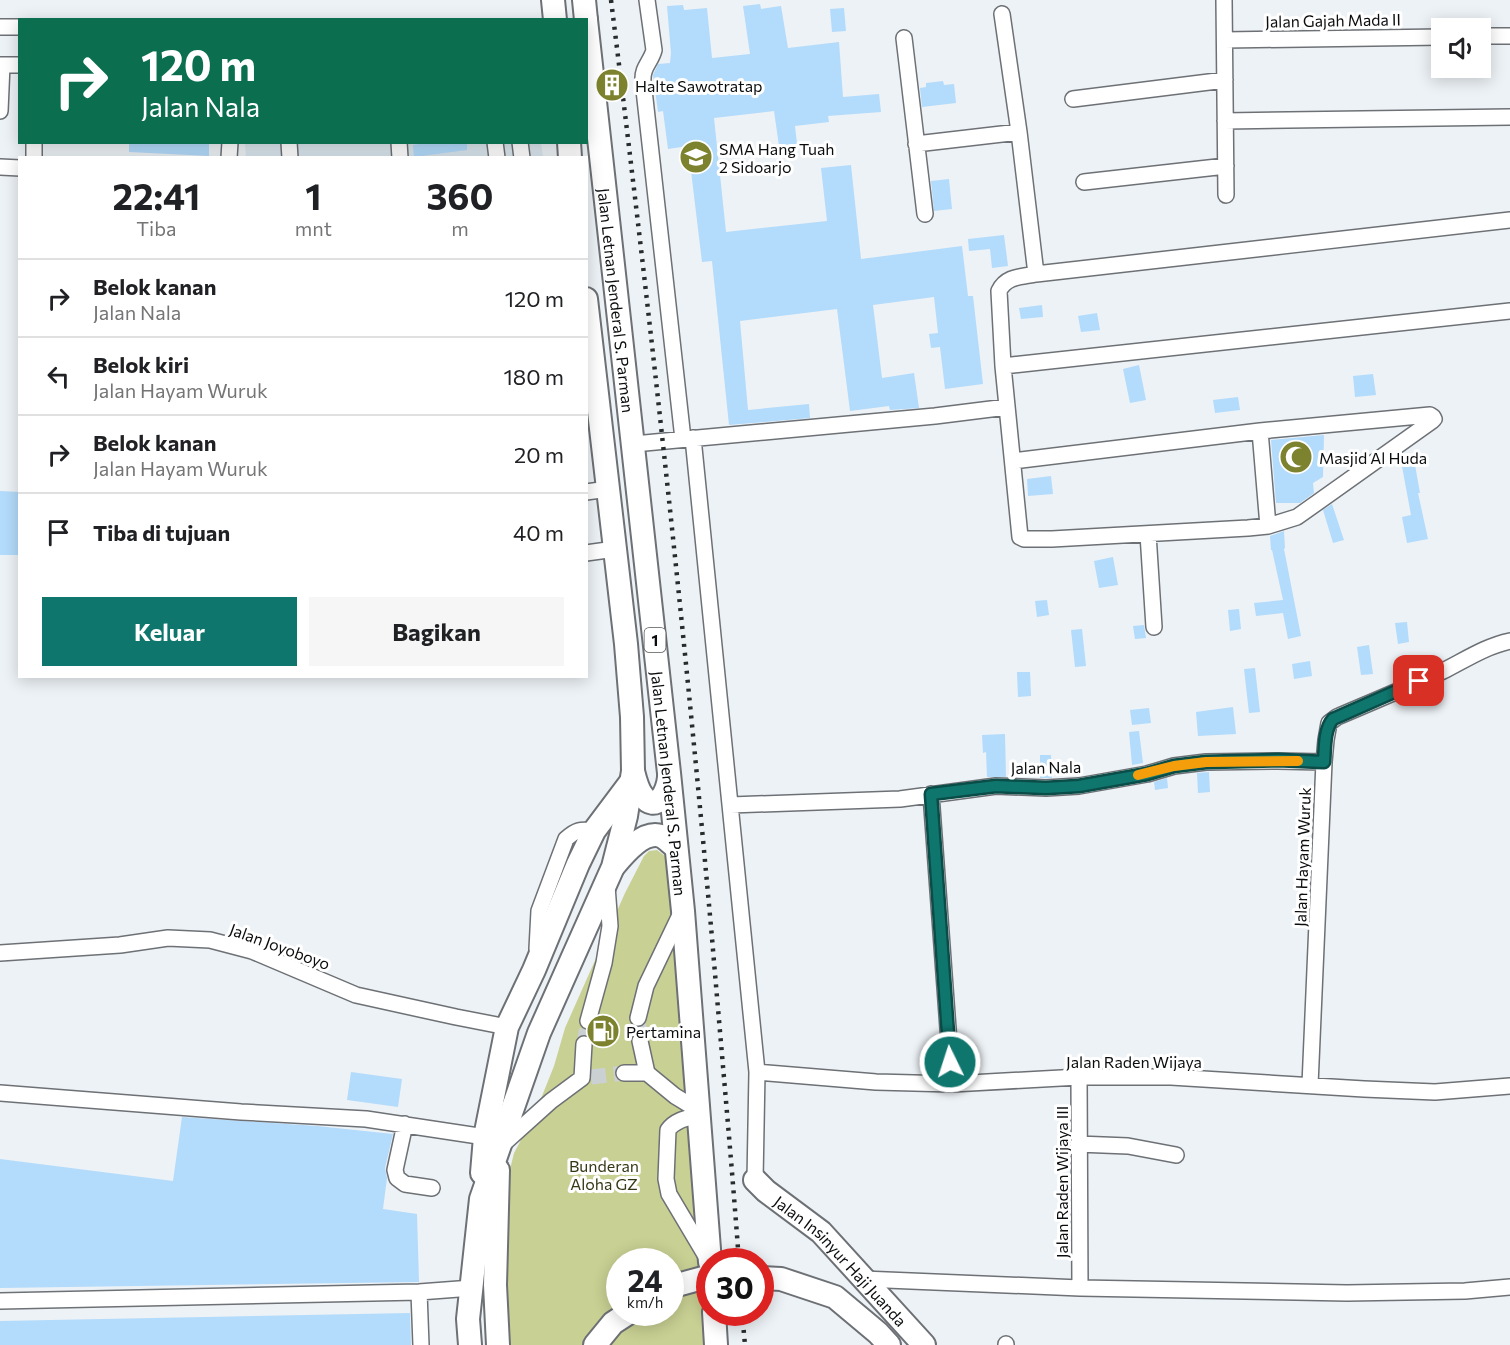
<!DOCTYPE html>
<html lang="id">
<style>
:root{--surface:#fff;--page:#f6f6f6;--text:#202124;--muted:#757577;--line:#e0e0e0;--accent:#0f766e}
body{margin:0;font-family:Commissioner,sans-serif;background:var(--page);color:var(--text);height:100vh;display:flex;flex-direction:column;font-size:22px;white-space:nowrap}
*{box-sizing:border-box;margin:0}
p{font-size:20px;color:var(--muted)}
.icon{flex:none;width:33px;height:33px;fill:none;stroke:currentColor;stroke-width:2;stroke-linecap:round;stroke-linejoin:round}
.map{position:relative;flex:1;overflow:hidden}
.sheet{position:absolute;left:18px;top:156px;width:570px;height:522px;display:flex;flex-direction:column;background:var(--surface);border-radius:0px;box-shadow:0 3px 15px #0003}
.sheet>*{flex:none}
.top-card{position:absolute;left:18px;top:18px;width:570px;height:126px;border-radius:0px;box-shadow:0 3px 15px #0003;background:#0b6e4f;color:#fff;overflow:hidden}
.controls{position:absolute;left:1431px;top:18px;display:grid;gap:12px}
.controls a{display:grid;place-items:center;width:60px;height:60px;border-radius:0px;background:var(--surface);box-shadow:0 3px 15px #0003;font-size:30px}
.speed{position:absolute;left:606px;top:1248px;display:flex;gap:12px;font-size:30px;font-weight:700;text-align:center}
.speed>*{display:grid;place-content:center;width:78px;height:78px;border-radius:50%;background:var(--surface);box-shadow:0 3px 15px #0003;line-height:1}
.speed small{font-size:15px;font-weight:400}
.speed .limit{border:9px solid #d22;background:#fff;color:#111}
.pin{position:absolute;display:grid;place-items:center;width:51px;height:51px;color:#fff;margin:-26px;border-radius:12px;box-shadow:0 3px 9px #0006}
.me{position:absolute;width:66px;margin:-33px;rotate:356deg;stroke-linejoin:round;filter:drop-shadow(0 0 4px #0008)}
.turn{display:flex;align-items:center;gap:21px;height:126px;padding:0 24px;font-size:27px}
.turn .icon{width:78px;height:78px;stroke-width:2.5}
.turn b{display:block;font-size:42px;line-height:51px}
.eta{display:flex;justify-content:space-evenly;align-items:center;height:102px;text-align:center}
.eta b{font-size:36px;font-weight:700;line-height:42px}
.action{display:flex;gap:12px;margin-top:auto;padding:12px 24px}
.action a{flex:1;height:69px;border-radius:0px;background:var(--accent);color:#fff;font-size:24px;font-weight:700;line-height:69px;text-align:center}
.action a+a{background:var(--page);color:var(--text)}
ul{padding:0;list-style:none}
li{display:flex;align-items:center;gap:18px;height:78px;padding:0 24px;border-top:2px solid var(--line)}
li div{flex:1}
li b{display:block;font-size:22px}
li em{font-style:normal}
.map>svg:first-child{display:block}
.built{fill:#dae6ee}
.green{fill:#c9d093;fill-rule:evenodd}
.building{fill:#b3dbfb}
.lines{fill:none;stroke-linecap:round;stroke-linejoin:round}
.minor-tunnel{stroke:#cbd0d3;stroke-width:15;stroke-dasharray:15 8;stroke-linecap:butt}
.minor-casing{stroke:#6d7175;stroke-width:18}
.highway-casing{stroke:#6d7175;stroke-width:26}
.minor{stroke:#fff;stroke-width:15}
.highway{stroke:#fff;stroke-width:22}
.rail{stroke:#282b2c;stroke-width:4.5;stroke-dasharray:3 6;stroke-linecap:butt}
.route-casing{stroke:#0a4d48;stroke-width:15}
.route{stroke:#0f766e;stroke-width:10}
.slow{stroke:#f59e0b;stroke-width:10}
.labels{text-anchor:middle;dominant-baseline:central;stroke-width:6;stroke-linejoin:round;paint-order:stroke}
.shield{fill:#fff;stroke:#545556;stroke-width:1.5}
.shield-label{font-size:15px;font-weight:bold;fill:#0a0c0d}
.street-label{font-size:16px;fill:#0a0c0d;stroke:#fff}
.poi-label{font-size:16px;fill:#0a0c0d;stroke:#fff;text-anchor:start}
.park-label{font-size:16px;fill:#353715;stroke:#fff}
</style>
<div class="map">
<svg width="1510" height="1345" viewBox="0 0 1510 1345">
<rect width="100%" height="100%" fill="#edf2f6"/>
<path class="built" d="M245,143H541L543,157H246Z"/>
<path class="green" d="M657,850L665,856L670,867L690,1109L705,1345H502L501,1206L514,1153L534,1116L554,1066L565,1028L625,893L644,856L649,851ZM620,1262H670V1312H620Z"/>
<path class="building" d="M760,4L761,9L781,6L788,48L839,42L843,97L879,94L881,112L828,116L829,122L795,126L797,144L779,146L774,111L714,118L726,232L827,221L821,168L851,165L861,259L962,246L968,296H973L983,384L945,389L940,347L931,348L929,334L938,333L934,297L873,305L882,378L914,373L919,408L890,410L889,406L850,411L837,309L740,321L748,410L809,404L810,418L729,425L712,261L702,262L688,146L668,149L663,111L658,112L653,75L658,64L670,63L671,53L667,6L683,5L684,10L707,8L712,58L750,54L743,6Z
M844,8L846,31L832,32L830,9Z
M943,81L944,85L954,84L956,103L922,107L920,88L926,87V83Z
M129,142H209V156L129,152Z
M433,142H467V150L414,157L413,145Z
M949,179L952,209L934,211L931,181Z
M1004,235L1008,266L992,268L990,249L969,251L968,239Z
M1042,305L1043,317L1021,319L1019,308Z
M1097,313L1100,330L1081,332L1078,316Z
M1139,365L1146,400L1130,403L1123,369Z
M1373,374L1376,395L1355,397L1353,376Z
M1238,397L1240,410L1215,413L1213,400Z
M1324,435L1323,477L1313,483L1314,493L1300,503H1276L1271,440Z
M1414,459L1420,493H1418L1428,539L1407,543L1402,517L1411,515L1401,461Z
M1051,476L1053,494L1028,496L1027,479Z
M0,491L20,492V555H0Z
M1332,504L1344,540L1333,543L1323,510Z
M1284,531L1285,548L1284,549L1301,636L1288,639L1283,613L1256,616L1254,603L1283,600L1272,550H1271L1270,536Z
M1113,557L1118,585L1099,588L1094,561Z
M1047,600L1049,615L1037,617L1035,601Z
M1239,609L1241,629L1230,631L1228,610Z
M1407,622L1409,642L1398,644L1395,623Z
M1144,625L1146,638L1135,639L1133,626Z
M1082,629L1086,666L1075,667L1071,630Z
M1369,645L1373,674L1361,675L1357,647Z
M1310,661L1312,676L1294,679L1292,664Z
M1255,668L1260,712L1249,713L1244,669Z
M1017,672H1030L1031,696L1018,697Z
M1233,707L1236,734L1198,736L1196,712Z
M1149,708L1151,723L1132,725L1130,710Z
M1139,731L1143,763L1132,765L1129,732Z
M1005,734L1006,777H987L986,752L983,753L982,735Z
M1040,755H1051L1052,778H1040Z
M1209,772L1210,792L1198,793L1197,773Z
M1167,778L1168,788L1155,790L1154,782Z
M351,1072L402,1079L398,1107L347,1100Z
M182,1117L317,1126L393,1134L385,1168L387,1178L383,1209L417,1214L419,1282L0,1288V1159L173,1181Z
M410,1313L411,1345H0V1321Z"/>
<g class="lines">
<path class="minor-tunnel" d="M638,1018L640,1041
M584,1044L588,1021
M591,1077L624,1073"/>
<g class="minor-casing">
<path id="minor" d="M647,0L654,50C651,62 642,67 643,81L683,439
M1224,0L1226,195
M1002,14L1019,132L1036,274
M0,27H20
M1480,36H1510
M904,38L925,214
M1225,40L1442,37
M0,65H20
M1073,99L1225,80
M0,111L2,65
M1225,121L1510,117
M289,142L290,158
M399,142L400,158
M495,142L497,158
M520,142L522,158
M916,144L1019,132
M34,158V142
M229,158L230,142
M0,167L20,168
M1084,182L1226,166
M1003,366L1510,311
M1260,431L1268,526
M693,438L757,1072L755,1180
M634,444L935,416L1007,407
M1013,461L1260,431L1430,415L1433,417L1434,419L1432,421L1297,517L1268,526L1248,528L1052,539H1024L1020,537L1003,366L999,291C1006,276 1021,277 1036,274L1510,220
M586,492L608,489
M1148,534L1154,627
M586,553L615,549
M931,794L952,1084
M731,805L900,799L996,786L1046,788L1079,786L1147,774L1174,766L1206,762L1278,761L1324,762
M537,949L539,911L566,839C576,830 580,829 594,831
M0,953L120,945L168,938L210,940L252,951L356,995L456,1017L507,1027
M638,1018L646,986L681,913
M588,1021L604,963L610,926L607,886
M640,1041L647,1073L675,1096L698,1110
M757,1072L876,1082L952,1084L1079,1077H1171L1364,1089L1435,1092L1510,1086
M624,1073H647
M1079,1077L1080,1288
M1310,1085L1324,762L1326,740L1329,723L1337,717C1372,702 1408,687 1443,671C1465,660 1486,646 1510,641
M0,1093L241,1112L366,1119L485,1137
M699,1115C687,1118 675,1120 668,1130L666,1179L669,1194L707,1258
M405,1124L395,1170L397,1178L405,1184L432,1188
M1078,1144L1128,1146L1176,1155
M501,1146L551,1101L582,1078L584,1044
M863,1279L1080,1288L1347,1293L1465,1291L1510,1287
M419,1292L421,1345
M0,1301L419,1292L472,1288
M1006,1345V1344"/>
</g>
<g class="highway-casing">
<g id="highway">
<path d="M553,0L555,20"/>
<path d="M584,0L586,20"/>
<path id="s1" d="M586,20L669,773L683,911L710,1262"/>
<path d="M569,142L570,158"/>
<path d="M633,771C635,779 637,788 642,795C656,815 668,792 669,777"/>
<path d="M614,866C624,854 643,830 661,836C666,838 671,844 676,847"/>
<path d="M482,1173L485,1137L507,1027L534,970L578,864L594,831L630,783"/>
<path id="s2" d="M755,1180L766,1191L821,1232L924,1345"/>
<path d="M760,1278L781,1279L835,1297L878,1333L889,1345"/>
<path d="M670,1287L710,1276"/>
<path d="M714,1312L716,1345"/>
<path d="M470,1345L468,1319L481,1199L539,1033L613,867L626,816L633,771L632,717L626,644L586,299"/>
<path d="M498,1345L495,1285L498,1170"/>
<path d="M595,1345L613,1323L630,1312"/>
</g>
</g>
<use href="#minor" class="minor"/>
<use href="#highway" class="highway"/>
<path class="rail" d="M611,0C650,312 684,625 712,938C721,1046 731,1153 739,1262
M742,1312L745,1345"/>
</g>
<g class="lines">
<g class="route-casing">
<path id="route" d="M950,1062L931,794L996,786L1046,788L1079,786L1147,774L1174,766L1206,762L1278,760L1324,762C1325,749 1324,729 1333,719L1419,681"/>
</g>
<use href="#route" class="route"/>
<path class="slow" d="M1138,775L1174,766L1206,762L1298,761"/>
</g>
<defs>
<g id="building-disc" transform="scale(1.725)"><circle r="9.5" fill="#7c822d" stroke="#fff"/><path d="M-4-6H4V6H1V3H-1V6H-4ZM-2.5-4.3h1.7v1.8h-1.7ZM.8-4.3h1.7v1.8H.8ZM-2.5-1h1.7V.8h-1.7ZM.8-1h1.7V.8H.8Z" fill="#fff"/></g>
<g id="school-disc" transform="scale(1.725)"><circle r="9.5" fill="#7c822d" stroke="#fff"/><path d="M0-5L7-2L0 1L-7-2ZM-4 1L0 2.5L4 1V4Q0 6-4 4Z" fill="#fff"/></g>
<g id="mosque-disc" transform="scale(1.725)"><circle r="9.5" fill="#7c822d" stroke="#fff"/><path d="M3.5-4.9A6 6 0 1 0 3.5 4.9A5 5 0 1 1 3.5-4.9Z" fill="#fff"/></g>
<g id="fuel-disc" transform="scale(1.725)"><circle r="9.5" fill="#7c822d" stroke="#fff"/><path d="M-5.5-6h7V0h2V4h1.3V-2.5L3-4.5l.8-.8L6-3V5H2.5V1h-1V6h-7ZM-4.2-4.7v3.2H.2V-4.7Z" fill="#fff"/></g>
</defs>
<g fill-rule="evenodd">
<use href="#building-disc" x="612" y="85"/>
<use href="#school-disc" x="696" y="157"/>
<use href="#mosque-disc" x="1296" y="457"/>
<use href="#fuel-disc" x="603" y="1031"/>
</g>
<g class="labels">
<rect class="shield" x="644.5" y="628" width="21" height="24" rx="4.5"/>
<g class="shield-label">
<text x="655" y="640">1</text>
</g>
<g class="street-label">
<text transform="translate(1333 20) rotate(-1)">Jalan Gajah Mada II</text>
<text stroke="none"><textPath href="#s1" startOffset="282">Jalan Letnan Jenderal S. Parman</textPath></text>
<text transform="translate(1046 767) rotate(-1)">Jalan Nala</text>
<text stroke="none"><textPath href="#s1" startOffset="768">Jalan Letnan Jenderal S. Parman</textPath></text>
<text transform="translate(1302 857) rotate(-88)">Jalan Hayam Wuruk</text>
<text transform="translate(280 946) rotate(20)">Jalan Joyoboyo</text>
<text x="1134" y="1061">Jalan Raden Wijaya</text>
<text transform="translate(1061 1182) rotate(-90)">Jalan Raden Wijaya III</text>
<text stroke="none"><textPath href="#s2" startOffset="118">Jalan Insinyur Haji Juanda</textPath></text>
</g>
<g class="poi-label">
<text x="635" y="85">Halte Sawotratap</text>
<text x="719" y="148">SMA Hang Tuah<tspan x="719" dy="18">2 Sidoarjo</tspan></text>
<text x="1319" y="457">Masjid Al Huda</text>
<text x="626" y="1031">Pertamina</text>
</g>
<g class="park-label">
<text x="604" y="1165">Bunderan<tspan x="604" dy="18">Aloha GZ</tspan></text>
</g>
</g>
</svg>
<div class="controls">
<a><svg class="icon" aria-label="sound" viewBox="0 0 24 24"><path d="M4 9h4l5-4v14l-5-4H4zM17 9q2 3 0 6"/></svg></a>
</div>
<div class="speed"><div>24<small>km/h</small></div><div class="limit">30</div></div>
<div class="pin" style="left:1419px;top:681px;background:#d93025"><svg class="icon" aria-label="arrive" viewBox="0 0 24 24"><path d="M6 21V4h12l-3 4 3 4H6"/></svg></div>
<svg class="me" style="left:950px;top:1062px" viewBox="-20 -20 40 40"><circle r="17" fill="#0f766e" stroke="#fff" stroke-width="3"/><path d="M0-11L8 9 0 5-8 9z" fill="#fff"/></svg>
<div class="top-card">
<div class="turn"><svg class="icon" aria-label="right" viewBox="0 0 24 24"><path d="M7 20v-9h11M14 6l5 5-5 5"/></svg><div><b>120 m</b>Jalan Nala</div></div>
</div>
<section class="sheet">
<div class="eta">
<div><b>22:41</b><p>Tiba</p></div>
<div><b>1</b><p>mnt</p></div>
<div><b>360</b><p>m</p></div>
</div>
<ul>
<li><svg class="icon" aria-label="right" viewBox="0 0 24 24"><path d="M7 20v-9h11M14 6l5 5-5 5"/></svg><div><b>Belok kanan</b><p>Jalan Nala</p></div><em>120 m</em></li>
<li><svg class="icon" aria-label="left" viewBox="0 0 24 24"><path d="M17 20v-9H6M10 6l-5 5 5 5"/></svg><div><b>Belok kiri</b><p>Jalan Hayam Wuruk</p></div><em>180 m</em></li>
<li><svg class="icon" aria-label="right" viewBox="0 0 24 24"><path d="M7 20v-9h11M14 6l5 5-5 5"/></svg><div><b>Belok kanan</b><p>Jalan Hayam Wuruk</p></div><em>20 m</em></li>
<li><svg class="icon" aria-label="arrive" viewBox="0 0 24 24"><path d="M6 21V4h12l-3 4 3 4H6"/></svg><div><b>Tiba di tujuan</b></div><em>40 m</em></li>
</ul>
<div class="action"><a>Keluar</a><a>Bagikan</a></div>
</section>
</div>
